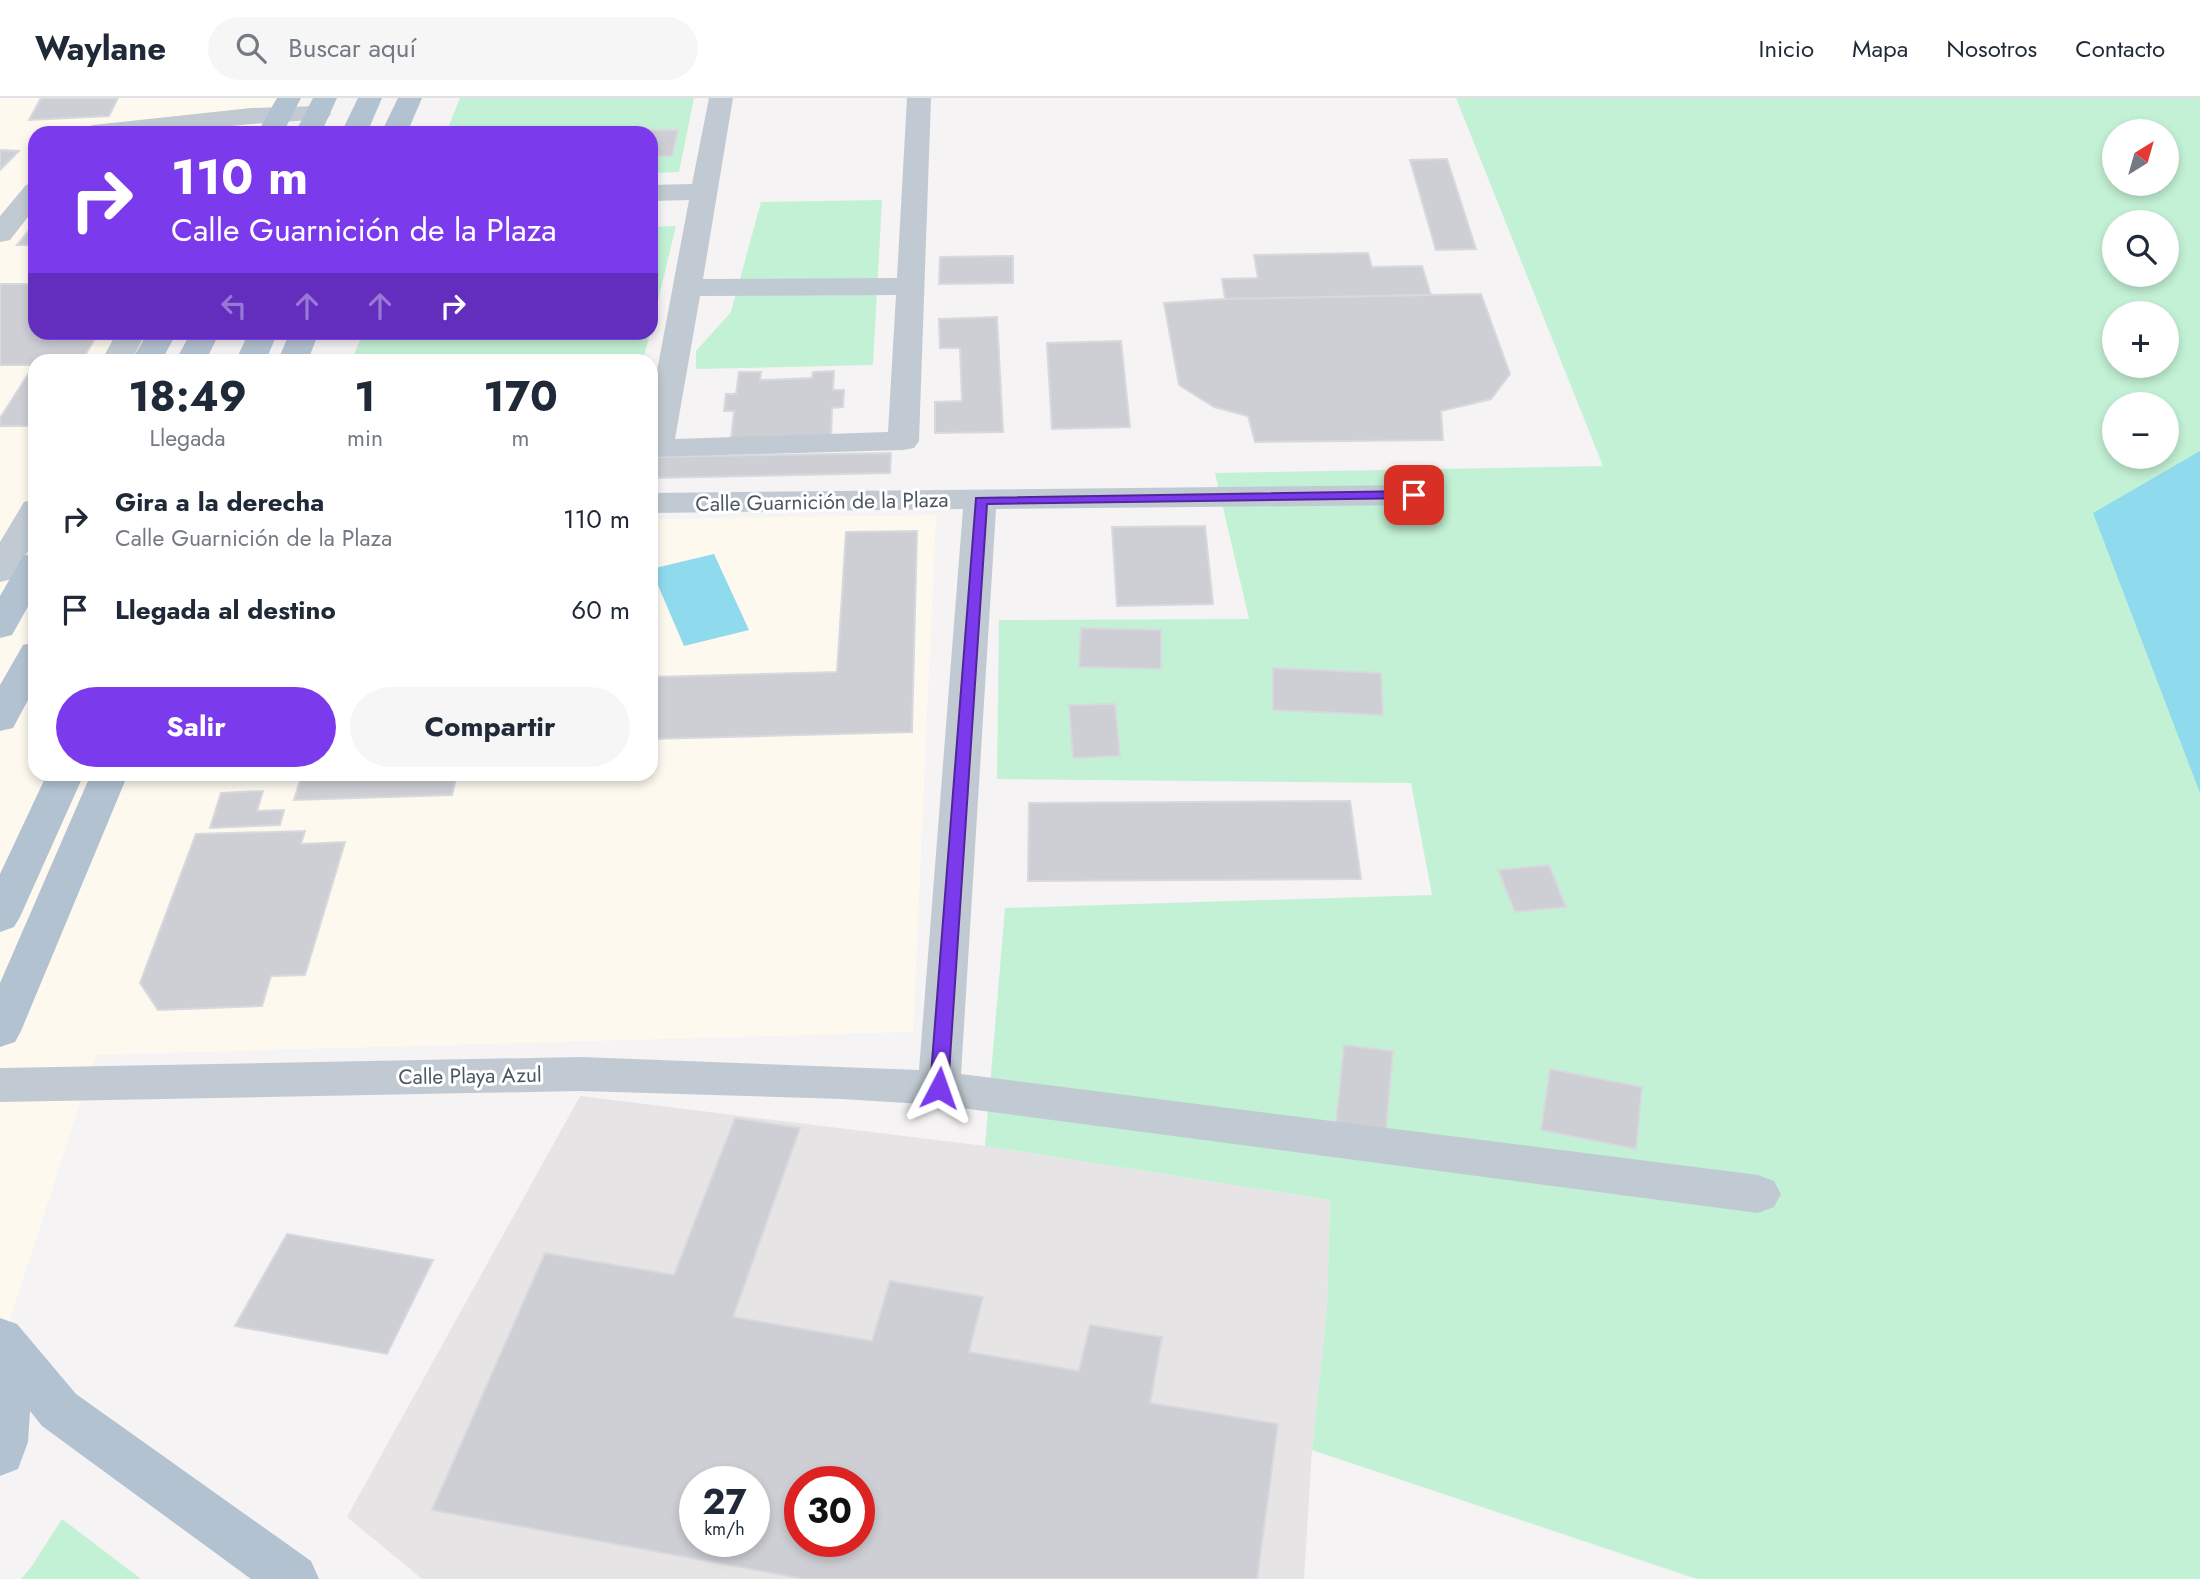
<!DOCTYPE html>
<html lang="es">
<meta charset="utf-8">
<style>
:root{--surface:#fff;--page:#f6f6f7;--text:#1f2937;--muted:#747a83;--line:#e0e1e3;--accent:#7c3aed}
body{margin:0;font-family:Jost,sans-serif;background:var(--page);color:var(--text);height:100vh;display:flex;flex-direction:column;font-size:26px;white-space:nowrap}
*{box-sizing:border-box;margin:0}
p{font-size:23px;color:var(--muted)}
.icon{flex:none;width:38px;height:38px;fill:none;stroke:currentColor;stroke-width:2;stroke-linecap:round;stroke-linejoin:round}
.map{position:relative;flex:1;overflow:hidden}
.side{position:absolute;left:28px;top:256px;width:630px;height:427px;display:flex;flex-direction:column;background:var(--surface);border-radius:21px;box-shadow:0 4px 10px #0003}
.side>*{flex:none}
.guide{position:absolute;left:28px;top:28px;width:630px;height:214px;border-radius:21px;box-shadow:0 4px 10px #0003;background:#7c3aed;color:#fff;overflow:hidden}
.needle{width:46px;rotate:37deg}
.tools{position:absolute;left:2102px;top:21px;display:grid;gap:14px}
.tools a{display:grid;place-items:center;width:77px;height:77px;border-radius:50%;background:var(--surface);box-shadow:0 4px 10px #0003;font-size:35px}
.speed{position:absolute;left:679px;top:1368px;display:flex;gap:14px;font-size:35px;font-weight:700;text-align:center}
.speed>*{display:grid;place-content:center;width:91px;height:91px;border-radius:50%;background:var(--surface);box-shadow:0 4px 10px #0003;line-height:1}
.speed small{font-size:18px;font-weight:400}
.speed .limit{border:10px solid #d22;background:#fff;color:#111}
.pin{position:absolute;display:grid;place-items:center;width:60px;height:60px;color:#fff;margin:-30px;border-radius:14px;box-shadow:0 4px 10px #0006}
.me{position:absolute;width:77px;margin:-38px;rotate:4deg;stroke-linejoin:round;filter:drop-shadow(0 0 5px #0008)}
.turn{display:flex;align-items:center;gap:24px;height:147px;padding:0 28px;font-size:32px}
.turn .icon{width:91px;height:91px;stroke-width:2.5}
.turn b{display:block;font-size:49px;line-height:60px}
.lanes{display:flex;align-items:center;height:66px;padding:0 28px;background:#0003;justify-content:center;gap:35px;direction:ltr}
.lanes .off{opacity:.35}
.eta{display:flex;justify-content:space-evenly;align-items:center;height:119px;text-align:center}
.eta b{font-size:42px;font-weight:700;line-height:49px}
.cta{display:flex;gap:14px;margin-top:auto;padding:14px 28px}
.cta a{flex:1;height:80px;border-radius:42px;background:var(--accent);color:#fff;font-size:28px;font-weight:700;line-height:80px;text-align:center}
.cta a+a{background:var(--page);color:var(--text)}
ul{padding:0;list-style:none}
li{display:flex;align-items:center;gap:21px;height:91px;padding:0 28px}
li div{flex:1}
li b{display:block;font-size:26px}
li em{font-style:normal}
header{display:flex;align-items:center;gap:42px;box-sizing:border-box;height:98px;padding:0 35px;background:var(--surface);border-bottom:2px solid var(--line)}
header strong{font-size:33px}
nav{display:flex;gap:38px;margin-inline-start:auto;font-size:24px}
.search{width:490px;height:63px;background:var(--page);display:flex;align-items:center;gap:18px;box-sizing:border-box;padding:0 24px;border-radius:38px;color:var(--muted);font-size:26px}
.map>svg:first-child{display:block}
.commercial{fill:#fdf9ef}
.education{fill:#e6e4e5;fill-rule:evenodd}
.green{fill:#c3f1d5;fill-rule:evenodd}
.water{fill:#90daee}
.building{fill:#cdcfd5;stroke:#d7d9de;stroke-width:2;fill-rule:evenodd}
.lines{fill:none;stroke-linecap:round;stroke-linejoin:round}
.minor{fill:#c1cad2;fill-rule:evenodd}
.major{fill:#b3c2d1;fill-rule:evenodd}
.route{fill:#7c3aed;stroke:#51269a;stroke-width:2}
.labels{text-anchor:middle;dominant-baseline:central;stroke-width:6;stroke-linejoin:round;paint-order:stroke}
.street-label{font-size:21px;fill:#4a5661;stroke:#fff}
</style>
<header>
<strong>Waylane</strong>
<div class="search"><svg class="icon" aria-label="search" viewBox="0 0 24 24"><circle cx="10" cy="10" r="6"/><path d="M15 15l6 6"/></svg>Buscar aquí</div>
<nav><a>Inicio</a><a>Mapa</a><a>Nosotros</a><a>Contacto</a></nav>
</header>
<div class="map">
<svg width="2200" height="1481" viewBox="0 0 2200 1481">
<rect width="100%" height="100%" fill="#f5f3f3"/>
<path class="commercial" d="M0,0H301L282,35H35V234L174,235L158,262H35V676H651V421L936,417L913,934L96,957L0,1252Z"/>
<path class="education" d="M580,998L985,1048L1330,1102L1327,1211L1312,1352L1304,1481H422L347,1419ZM695,1384H754V1444H695ZM800,1384H859V1444H800Z"/>
<path class="green" d="M460,0H694L679,74L651,75V35H446Z
M1456,0H2200V1481H1697L1312,1352L1327,1211L1330,1102L985,1048L1005,810L1432,797L1411,685L997,681L999,522L1249,521L1215,375L1603,368ZM2114,33H2166V86H2114ZM2114,124H2166V177H2114ZM2114,215H2166V268H2114ZM2114,306H2166V359H2114Z
M882,102L873,267L696,271V253L731,214L761,104Z
M676,128L651,231V129Z
M363,235V234L650,235L643,262H352Z
M62,1421L141,1481H21L32,1468Z"/>
<path class="water" d="M2200,353V695L2093,415Z
M714,456L749,532L684,548L651,471Z"/>
<path class="building" d="M41,0H118L109,18L29,22Z
M637,32H678L672,58H651V35H636Z
M0,52L19,53L0,72Z
M1447,61L1476,151L1436,152L1410,62Z
M35,125V147H17Z
M1368,155L1372,169L1422,168L1431,197L1225,201L1222,181L1258,180L1254,157Z
M1013,158V185L939,186L940,159Z
M0,186H35V234H99L82,262H35V328H0V320L34,267H0Z
M1481,196L1510,276L1491,301L1441,313L1443,342L1255,344L1248,318L1214,309L1179,287L1164,205L1225,201Z
M997,219L1003,334L935,335V304L962,303L960,250H940L939,221Z
M1121,243L1130,329L1052,331L1047,245Z
M834,273L833,292H844L843,309L832,310L831,339L731,341L734,313H724L726,296H736L739,274H761L760,282L812,280L813,274Z
M891,355L890,375L651,380V359Z
M1205,428L1213,506L1117,508L1112,429Z
M917,433L912,634L651,641V579L837,574L846,434Z
M1081,530L1161,532V571L1079,569Z
M1273,570L1381,575L1383,617L1273,612Z
M1115,606L1120,658L1073,660L1069,607Z
M302,676H457L452,697L294,702Z
M263,693L257,713L284,712L280,727L210,730L221,695Z
M1350,703L1361,781L1028,783L1029,705Z
M305,733L301,746L345,744L305,877L271,878L262,908L158,912L140,885L196,736Z
M1549,767L1566,809L1515,814L1498,772Z
M1344,947L1393,953L1385,1042L1335,1035Z
M1550,971L1642,989L1636,1051L1541,1032Z
M735,1020L800,1030L733,1219L872,1243L890,1183L983,1199L969,1254L1079,1273L1090,1227L1162,1239L1150,1305L1278,1326L1257,1481H805L432,1412L545,1155L674,1177ZM695,1384H754V1444H695ZM800,1384H859V1444H800Z
M287,1136L433,1162L387,1256L235,1228Z"/>
<g class="lines">
<path class="minor" d="M709,0H733L703,181L897,180L907,0H931L919,343L914,350L903,352L651,359V305L689,102L651,103V87L692,86ZM896,197L888,334L675,341L700,198Z
M318,8L327,11L331,16L327,21L251,26L164,35H80L84,30L93,27L251,10Z
M35,85V110L10,142L0,144V118L26,87Z
M117,234H146L132,262H102Z
M1414,387L1425,390L1430,397L1425,404L1414,407L996,411L961,976L1758,1077L1774,1083L1781,1096L1774,1109L1758,1115L939,1007L842,1001L581,993L0,1004V970L581,959L919,972L963,411L651,415V395Z
M35,401V441L12,481L0,484V444L24,404Z"/>
<path class="major" d="M277,0H301L283,35H257Z
M313,0H337L321,35H295Z
M358,0H382L367,35H341Z
M398,0H422L407,35H381Z
M148,234H177L162,262H132Z
M191,234H220L206,262H176Z
M249,234H278L266,262H236Z
M290,234H319L308,262H278Z
M35,455V496L12,537L0,540V498L23,458Z
M35,544V589L13,630L0,633V587L23,547Z
M47,676H84L20,819L14,829L0,834V776Z
M91,676H128L21,933L15,944L0,949V885Z
M0,1220L17,1226L76,1296L311,1463L319,1481H251L42,1328L30,1313L28,1344L18,1371L0,1378Z"/>
</g>
<path class="route" d="M1414,393L1419,394V400L987,406L948,990L946,995H933L930,990L976,400Z"/>
<g class="labels">
<g class="street-label">
<text transform="translate(822 404) rotate(-1)">Calle Guarnición de la Plaza</text>
<text transform="translate(470 978) rotate(-1)">Calle Playa Azul</text>
</g>
</g>
</svg>
<div class="tools">
<a><svg class="needle" viewBox="-14 -14 28 28"><path d="M0-13l5 13h-10z" fill="#e53935"/><path d="M0 13l5-13h-10z" fill="#747a83"/></svg></a>
<a><svg class="icon" aria-label="search" viewBox="0 0 24 24"><circle cx="10" cy="10" r="6"/><path d="M15 15l6 6"/></svg></a>
<a>+</a>
<a>−</a>
</div>
<div class="speed"><div>27<small>km/h</small></div><div class="limit">30</div></div>
<div class="pin" style="left:1414px;top:397px;background:#d93025"><svg class="icon" aria-label="arrive" viewBox="0 0 24 24"><path d="M6 21V4h12l-3 4 3 4H6"/></svg></div>
<svg class="me" style="left:939px;top:990px" viewBox="-20 -20 40 40"><path d="M0-17L14 15 0 8-14 15z" fill="#7c3aed" stroke="#fff" stroke-width="4"/></svg>
<div class="guide">
<div class="turn"><svg class="icon" aria-label="right" viewBox="0 0 24 24"><path d="M7 20v-9h11M14 6l5 5-5 5"/></svg><div><b>110 m</b>Calle Guarnición de la Plaza</div></div>
<div class="lanes"><svg class="icon off" aria-label="left" viewBox="0 0 24 24"><path d="M17 20v-9H6M10 6l-5 5 5 5"/></svg><svg class="icon off" aria-label="ahead" viewBox="0 0 24 24"><path d="M12 20V5M6 11l6-6 6 6"/></svg><svg class="icon off" aria-label="ahead" viewBox="0 0 24 24"><path d="M12 20V5M6 11l6-6 6 6"/></svg><svg class="icon" aria-label="right" viewBox="0 0 24 24"><path d="M7 20v-9h11M14 6l5 5-5 5"/></svg></div>
</div>
<section class="side">
<div class="eta">
<div><b>18:49</b><p>Llegada</p></div>
<div><b>1</b><p>min</p></div>
<div><b>170</b><p>m</p></div>
</div>
<ul>
<li><svg class="icon" aria-label="right" viewBox="0 0 24 24"><path d="M7 20v-9h11M14 6l5 5-5 5"/></svg><div><b>Gira a la derecha</b><p>Calle Guarnición de la Plaza</p></div><em>110 m</em></li>
<li><svg class="icon" aria-label="arrive" viewBox="0 0 24 24"><path d="M6 21V4h12l-3 4 3 4H6"/></svg><div><b>Llegada al destino</b></div><em>60 m</em></li>
</ul>
<div class="cta"><a>Salir</a><a>Compartir</a></div>
</section>
</div>
